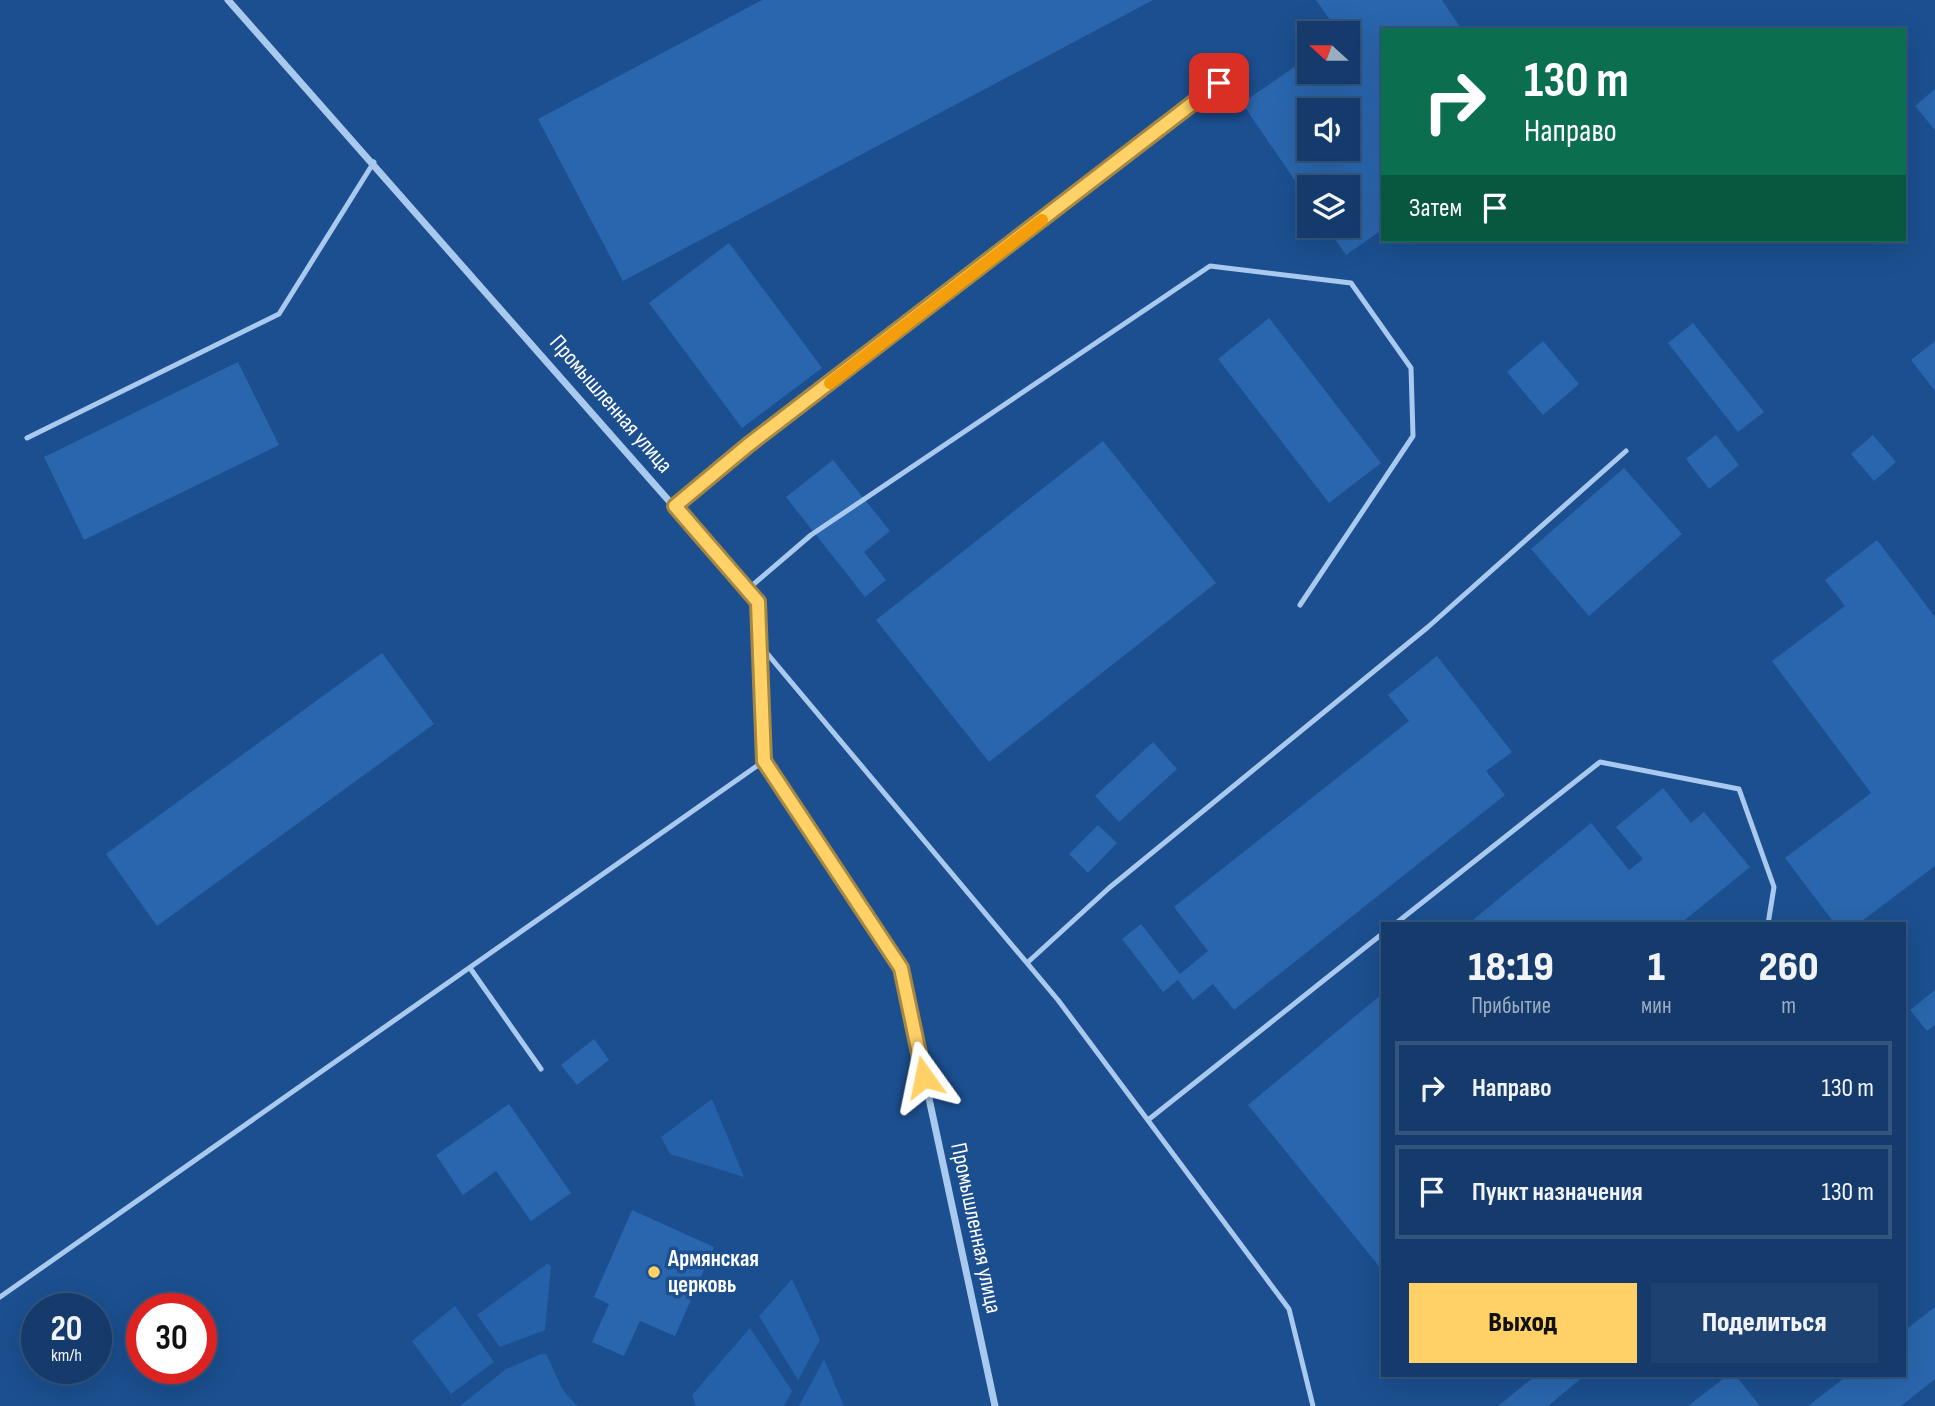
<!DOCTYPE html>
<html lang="ru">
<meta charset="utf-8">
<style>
:root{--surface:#143b6b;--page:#1d4271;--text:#f1f3f6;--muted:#9dadc1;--line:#33557e;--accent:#ffd166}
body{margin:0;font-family:"Sofia Sans Condensed",sans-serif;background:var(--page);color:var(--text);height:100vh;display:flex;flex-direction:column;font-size:26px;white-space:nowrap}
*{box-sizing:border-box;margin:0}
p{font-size:23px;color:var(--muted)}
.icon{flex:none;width:38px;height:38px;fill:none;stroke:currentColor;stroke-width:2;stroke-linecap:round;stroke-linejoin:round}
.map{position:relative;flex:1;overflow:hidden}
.sheet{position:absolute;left:1381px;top:922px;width:525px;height:455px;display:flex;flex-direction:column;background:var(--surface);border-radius:0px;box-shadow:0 7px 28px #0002,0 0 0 2px var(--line)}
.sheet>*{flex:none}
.hud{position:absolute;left:1381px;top:28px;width:525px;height:214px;border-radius:0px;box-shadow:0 7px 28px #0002,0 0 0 2px var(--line);background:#0b6e4f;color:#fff;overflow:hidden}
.needle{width:46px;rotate:291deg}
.fabs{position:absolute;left:1297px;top:21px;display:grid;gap:14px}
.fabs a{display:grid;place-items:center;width:63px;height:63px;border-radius:0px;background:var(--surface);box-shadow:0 7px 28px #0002,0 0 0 2px var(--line);font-size:35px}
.speed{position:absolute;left:21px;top:1293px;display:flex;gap:14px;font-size:35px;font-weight:700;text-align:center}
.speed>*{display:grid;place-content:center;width:91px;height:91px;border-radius:50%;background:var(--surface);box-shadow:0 7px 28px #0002,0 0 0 2px var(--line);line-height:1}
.speed small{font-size:18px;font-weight:400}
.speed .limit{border:10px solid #d22;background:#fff;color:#111}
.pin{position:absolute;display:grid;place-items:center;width:60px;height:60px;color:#fff;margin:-30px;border-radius:14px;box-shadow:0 4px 10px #0006}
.me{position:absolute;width:77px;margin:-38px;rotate:348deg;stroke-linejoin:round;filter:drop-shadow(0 0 5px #0008)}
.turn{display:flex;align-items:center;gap:24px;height:147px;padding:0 28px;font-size:32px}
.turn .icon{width:91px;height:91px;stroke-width:2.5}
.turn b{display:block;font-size:49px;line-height:60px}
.then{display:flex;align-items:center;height:66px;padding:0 28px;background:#0003;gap:14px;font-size:26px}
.eta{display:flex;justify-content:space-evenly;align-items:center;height:119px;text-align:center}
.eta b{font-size:42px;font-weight:800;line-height:49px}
.button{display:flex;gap:14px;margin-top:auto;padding:14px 28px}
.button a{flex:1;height:80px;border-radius:0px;background:var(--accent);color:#111;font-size:28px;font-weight:800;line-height:80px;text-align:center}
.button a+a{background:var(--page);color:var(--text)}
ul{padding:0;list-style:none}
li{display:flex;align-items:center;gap:21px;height:94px;margin:0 14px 10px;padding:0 14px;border:4px solid var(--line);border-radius:0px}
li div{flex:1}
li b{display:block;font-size:26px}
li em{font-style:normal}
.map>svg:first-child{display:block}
.green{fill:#2461a8}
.building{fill:#2a66ad;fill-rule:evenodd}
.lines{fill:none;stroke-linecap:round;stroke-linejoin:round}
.lane{stroke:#a9c9ee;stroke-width:5}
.street{stroke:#a9c9ee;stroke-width:7}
.route-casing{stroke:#a68842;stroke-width:18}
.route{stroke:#ffd166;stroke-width:12}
.slow{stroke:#f59e0b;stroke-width:12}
.poi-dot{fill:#ffd166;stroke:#1b4f8f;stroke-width:2.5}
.labels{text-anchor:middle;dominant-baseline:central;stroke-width:7;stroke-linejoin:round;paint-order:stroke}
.street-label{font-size:23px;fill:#fff;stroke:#1b4f8f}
.poi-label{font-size:23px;font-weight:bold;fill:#fff;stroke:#1b4f8f;text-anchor:start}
</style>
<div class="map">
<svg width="1935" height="1406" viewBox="0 0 1935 1406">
<rect width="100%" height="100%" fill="#1b4f8f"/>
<path class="green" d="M712,1099L744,1177L670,1154L661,1137Z
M548,1263L551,1267L545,1330L500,1347L477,1315Z
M792,1279L820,1340L798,1380L759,1316Z
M455,1306L494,1362L451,1394L412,1341Z
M750,1328L792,1391L784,1406H696L692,1395Z
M541,1354H546C558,1376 558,1389 578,1406H460L506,1369Z
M824,1359L844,1406H799Z"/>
<path class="building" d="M762,0H1153L623,281L538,119Z
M1316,0H1442L1462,30H1382V230L1346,255L1326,226H1348V187H1309V201L1242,103L1309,57V72H1348V33H1339ZM1309,110H1348V149H1309Z
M1935,89V130L1915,106Z
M729,243L822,368L742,428L649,303Z
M1269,318L1381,463L1329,503L1218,359Z
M1693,323L1764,412L1738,432L1668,343Z
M1543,341L1579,384L1543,415L1507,372Z
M1935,341V391L1911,360Z
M238,362L279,445L84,540L44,457Z
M1716,435L1739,465L1709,489L1686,459Z
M1873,435L1896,462L1874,481L1851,454Z
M1103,441L1216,583L989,762L876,620Z
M833,460L890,531L864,552L886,580L865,597L786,497Z
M1624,468L1682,534L1589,616L1531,549Z
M1877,540L1935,617V866L1858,924H1835L1785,858L1871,793L1772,661L1845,606L1825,580Z
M382,653L434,724L157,926L106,854Z
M1437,656L1512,752L1486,771L1505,795L1234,1010L1213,984L1193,1000L1178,980L1163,992L1122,939L1141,924L1180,974L1208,951L1174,907L1409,721L1388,695Z
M1153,742L1177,769L1119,822L1095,796Z
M1663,788L1691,823L1704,812L1750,867L1680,924H1468L1591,823L1629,870L1643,859L1616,827Z
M1098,825L1117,843L1088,873L1069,854Z
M1935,990V1025L1927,1031L1910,1010Z
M1382,994V1270L1248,1105Z
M594,1039L609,1060L577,1085L561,1065Z
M509,1104L571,1193L531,1221L496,1171L463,1195L436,1155Z
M632,1210L714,1247L675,1336L640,1321L624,1356L592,1342L609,1304L594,1297Z
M1935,1307V1379L1901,1406H1808L1847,1376H1904V1331Z
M1535,1376H1584L1548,1406H1498Z
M1727,1376H1736L1760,1406H1688Z"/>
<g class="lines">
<path class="lane" d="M27,438L279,314L374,162
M675,506L747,446L1219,83
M748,589L811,535L1210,266L1351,283L1411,368L1413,436L1300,605
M760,645L1058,1000L1289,1309L1313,1406
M1395,924L1600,762L1739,789L1774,887L1768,924
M1027,963L1109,888L1428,627L1626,451
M470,968L541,1069
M1148,1120L1382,934
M0,1297L764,761"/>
<path class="street" d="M228,0L758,602L764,761L901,968L995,1406"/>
</g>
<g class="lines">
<g class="route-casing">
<path id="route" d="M924,1077L901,968L764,761L758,602L675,506L747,446L1219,83"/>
</g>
<use href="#route" class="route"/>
<path class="slow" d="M830,383L1042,220"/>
</g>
<circle class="poi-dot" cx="654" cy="1272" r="7"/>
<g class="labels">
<g class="street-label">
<text transform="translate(611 404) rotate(49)">Промышленная улица</text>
<text transform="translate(976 1228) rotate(78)">Промышленная улица</text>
</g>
<g class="poi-label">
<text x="668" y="1259">Армянская<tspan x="668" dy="26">церковь</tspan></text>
</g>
</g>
</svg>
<div class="fabs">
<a><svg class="needle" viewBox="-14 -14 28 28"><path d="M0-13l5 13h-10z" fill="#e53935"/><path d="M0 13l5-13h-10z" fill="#9dadc1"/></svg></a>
<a><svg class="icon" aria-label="sound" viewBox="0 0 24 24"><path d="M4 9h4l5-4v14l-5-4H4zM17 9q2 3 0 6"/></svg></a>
<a><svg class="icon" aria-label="layers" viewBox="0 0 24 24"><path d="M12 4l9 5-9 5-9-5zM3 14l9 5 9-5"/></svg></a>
</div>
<div class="speed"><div>20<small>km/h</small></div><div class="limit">30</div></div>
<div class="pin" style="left:1219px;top:83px;background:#d93025"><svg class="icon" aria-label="arrive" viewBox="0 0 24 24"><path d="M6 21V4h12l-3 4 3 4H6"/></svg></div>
<svg class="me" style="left:924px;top:1077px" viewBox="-20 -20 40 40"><path d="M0-17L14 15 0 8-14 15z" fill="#ffd166" stroke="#fff" stroke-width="4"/></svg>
<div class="hud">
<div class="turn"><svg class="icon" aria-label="right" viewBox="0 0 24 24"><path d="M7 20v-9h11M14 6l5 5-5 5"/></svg><div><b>130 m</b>Направо</div></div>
<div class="then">Затем<svg class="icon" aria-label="arrive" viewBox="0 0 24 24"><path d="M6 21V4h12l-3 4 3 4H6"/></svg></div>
</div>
<section class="sheet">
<div class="eta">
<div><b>18:19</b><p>Прибытие</p></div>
<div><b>1</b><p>мин</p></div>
<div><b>260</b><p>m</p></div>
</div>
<ul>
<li><svg class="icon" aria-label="right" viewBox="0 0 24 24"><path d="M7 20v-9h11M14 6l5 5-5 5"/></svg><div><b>Направо</b></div><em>130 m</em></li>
<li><svg class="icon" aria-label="arrive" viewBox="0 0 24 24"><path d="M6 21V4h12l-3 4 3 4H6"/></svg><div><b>Пункт назначения</b></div><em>130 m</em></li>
</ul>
<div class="button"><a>Выход</a><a>Поделиться</a></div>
</section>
</div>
